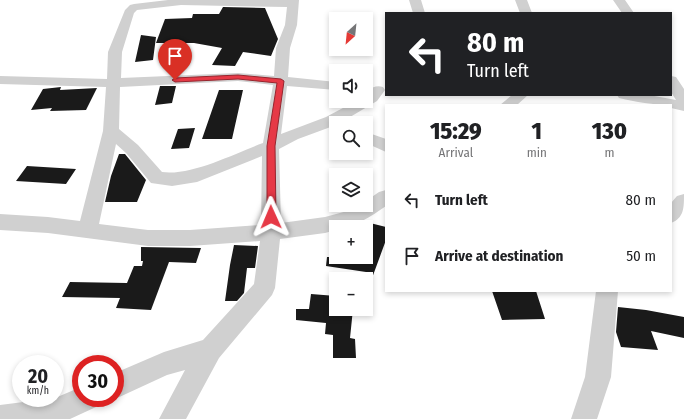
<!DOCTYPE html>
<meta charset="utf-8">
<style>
:root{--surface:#fff;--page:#f6f6f6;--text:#202124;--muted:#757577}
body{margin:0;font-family:"Fira Sans Condensed",sans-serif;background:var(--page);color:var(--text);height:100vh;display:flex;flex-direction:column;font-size:15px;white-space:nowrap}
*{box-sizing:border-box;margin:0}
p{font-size:13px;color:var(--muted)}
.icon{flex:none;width:22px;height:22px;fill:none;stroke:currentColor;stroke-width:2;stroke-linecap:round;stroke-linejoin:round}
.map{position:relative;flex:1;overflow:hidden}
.drawer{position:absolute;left:385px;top:104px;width:287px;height:188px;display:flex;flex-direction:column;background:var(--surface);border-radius:0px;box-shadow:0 2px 6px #0003}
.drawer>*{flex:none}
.top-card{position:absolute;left:385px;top:12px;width:287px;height:84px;border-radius:0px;box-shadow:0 2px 6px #0003;background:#202124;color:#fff;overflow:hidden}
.needle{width:26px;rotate:207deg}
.tools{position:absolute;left:329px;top:12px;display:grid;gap:8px}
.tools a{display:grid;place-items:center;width:44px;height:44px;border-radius:0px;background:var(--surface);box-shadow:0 2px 6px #0003;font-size:20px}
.speed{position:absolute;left:12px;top:355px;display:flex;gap:8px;font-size:20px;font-weight:700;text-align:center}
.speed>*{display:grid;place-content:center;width:52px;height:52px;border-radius:50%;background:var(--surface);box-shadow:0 2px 6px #0003;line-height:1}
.speed small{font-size:10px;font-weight:400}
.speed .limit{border:6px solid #d22;background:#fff;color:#111}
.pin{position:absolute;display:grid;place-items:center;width:34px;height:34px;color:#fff;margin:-41px -17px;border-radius:50% 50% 50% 0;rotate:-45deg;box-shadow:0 0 4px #0007}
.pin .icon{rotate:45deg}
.me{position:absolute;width:44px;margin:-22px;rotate:359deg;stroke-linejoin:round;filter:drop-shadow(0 0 3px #0008)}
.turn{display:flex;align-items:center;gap:14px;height:84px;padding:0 16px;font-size:18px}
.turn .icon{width:52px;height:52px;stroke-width:2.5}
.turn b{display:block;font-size:28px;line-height:34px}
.eta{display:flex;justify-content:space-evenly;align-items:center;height:68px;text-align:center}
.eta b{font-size:24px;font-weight:800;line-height:28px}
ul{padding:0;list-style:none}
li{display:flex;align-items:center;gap:12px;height:56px;padding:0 16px}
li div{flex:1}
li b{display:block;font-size:15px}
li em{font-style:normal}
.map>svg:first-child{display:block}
.building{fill:#1a1a1a}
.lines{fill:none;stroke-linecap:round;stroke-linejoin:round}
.minor{fill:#d0d0d0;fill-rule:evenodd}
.route{fill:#e63946;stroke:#96252e}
</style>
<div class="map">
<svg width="684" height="419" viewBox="0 0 684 419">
<rect width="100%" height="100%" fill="#fff"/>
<path class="building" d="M223,7L265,8L278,39L271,56L243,52L235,66L212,65L222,48L194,43H156L165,19L192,18L193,14H219Z
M141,35L156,37L153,60L135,62Z
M160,86H176L172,103L155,105Z
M61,87L60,90L97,88L86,110L50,111L52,108L31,110L43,89Z
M219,90H243L232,139H202Z
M195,128L189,148L171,149L178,129Z
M119,154H125L146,180L137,202H105L111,176Z
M27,166L76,169L66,184L16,181Z
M331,205H356L341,211L331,208Z
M366,222L386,227V240L368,289H366V272L326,266L327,257H366Z
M234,245L258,246L255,268H247L244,293L237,301H225L230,265Z
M141,247L201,248L196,263L169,262L151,310L116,308L120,298L62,297L70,282L127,283L134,266H142L143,261H141Z
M492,291H536L545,319L502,320Z
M311,294L336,296V309H353L350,338L355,339L356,358H333V335L325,334L326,323L296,320V309H309Z
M618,307L646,310L684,317V338L651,331L658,350L621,347L616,332Z"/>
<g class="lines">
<path class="minor" d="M168,0H299L297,25L290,48L288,77L336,82V90L287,86L281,134L326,117L356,101H366C366,91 373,84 383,87L385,90L377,101L340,123H336V125L298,139L279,149L281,223L325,217L351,210L359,205H366V201L379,192L386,190V206C370,217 356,227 336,227V230L325,233L280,239L275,288L272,295L219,358L186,419H159L185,370L167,375L115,399L113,398H115V373L164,352L203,340L254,284L260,241L190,246H148L48,233L0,230V214L48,217L80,221L103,131L106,87L0,84V76L107,79L108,52L125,10L130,5L134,4ZM181,5L287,7L285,25L276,48L274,76L238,73L121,78L122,52L134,13L137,10ZM238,81L273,85L263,143C235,153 192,176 162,172L138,145L119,129L120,87ZM116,144L126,153L151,183L172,186L197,182L262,156L261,225L190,230H148L99,224Z
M409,0H421L425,13H413Z
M515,0H527L532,13H520Z
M613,0H625L634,13H622Z
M671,76L676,77L684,89V111L671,108V105C653,105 636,102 619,98L617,95H649L676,100L671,92Z
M512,95H528L517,105H500Z
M366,132L386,139V152L366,143Z
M684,194C684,208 684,218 671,223V203L677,196Z
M596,291H618L611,377L597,419H571L585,377Z
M81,387V398H100L96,407L70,419H0V405L55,398Z"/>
</g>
<path class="route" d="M238,75L281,79L284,81L275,146L276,217L271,221L267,217V146L277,83L238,79L175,82L172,80L175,78Z"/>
</svg>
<div class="tools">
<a><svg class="needle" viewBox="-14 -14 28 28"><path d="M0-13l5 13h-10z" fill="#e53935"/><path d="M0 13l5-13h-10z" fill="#757577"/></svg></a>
<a><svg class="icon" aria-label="sound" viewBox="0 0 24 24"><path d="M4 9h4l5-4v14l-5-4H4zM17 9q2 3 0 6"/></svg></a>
<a><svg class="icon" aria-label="search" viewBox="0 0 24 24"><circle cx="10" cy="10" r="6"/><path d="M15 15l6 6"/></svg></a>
<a><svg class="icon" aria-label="layers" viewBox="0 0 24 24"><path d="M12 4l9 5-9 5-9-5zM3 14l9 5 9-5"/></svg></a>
<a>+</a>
<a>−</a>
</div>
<div class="speed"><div>20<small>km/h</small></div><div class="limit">30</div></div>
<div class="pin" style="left:175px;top:80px;background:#d93025"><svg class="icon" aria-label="arrive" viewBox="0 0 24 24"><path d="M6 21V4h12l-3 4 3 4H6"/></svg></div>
<svg class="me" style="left:271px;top:217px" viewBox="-20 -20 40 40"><path d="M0-17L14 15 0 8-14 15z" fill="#e63946" stroke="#fff" stroke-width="4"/></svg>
<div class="top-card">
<div class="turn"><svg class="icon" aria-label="left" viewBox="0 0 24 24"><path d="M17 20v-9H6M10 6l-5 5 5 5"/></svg><div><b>80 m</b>Turn left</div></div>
</div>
<section class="drawer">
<div class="eta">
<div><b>15:29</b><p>Arrival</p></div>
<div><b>1</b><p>min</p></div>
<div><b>130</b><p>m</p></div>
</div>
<ul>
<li><svg class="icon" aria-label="left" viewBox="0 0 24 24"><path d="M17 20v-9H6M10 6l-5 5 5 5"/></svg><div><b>Turn left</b></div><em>80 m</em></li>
<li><svg class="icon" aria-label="arrive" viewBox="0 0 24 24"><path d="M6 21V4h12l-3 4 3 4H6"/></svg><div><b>Arrive at destination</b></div><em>50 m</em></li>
</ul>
</section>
</div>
